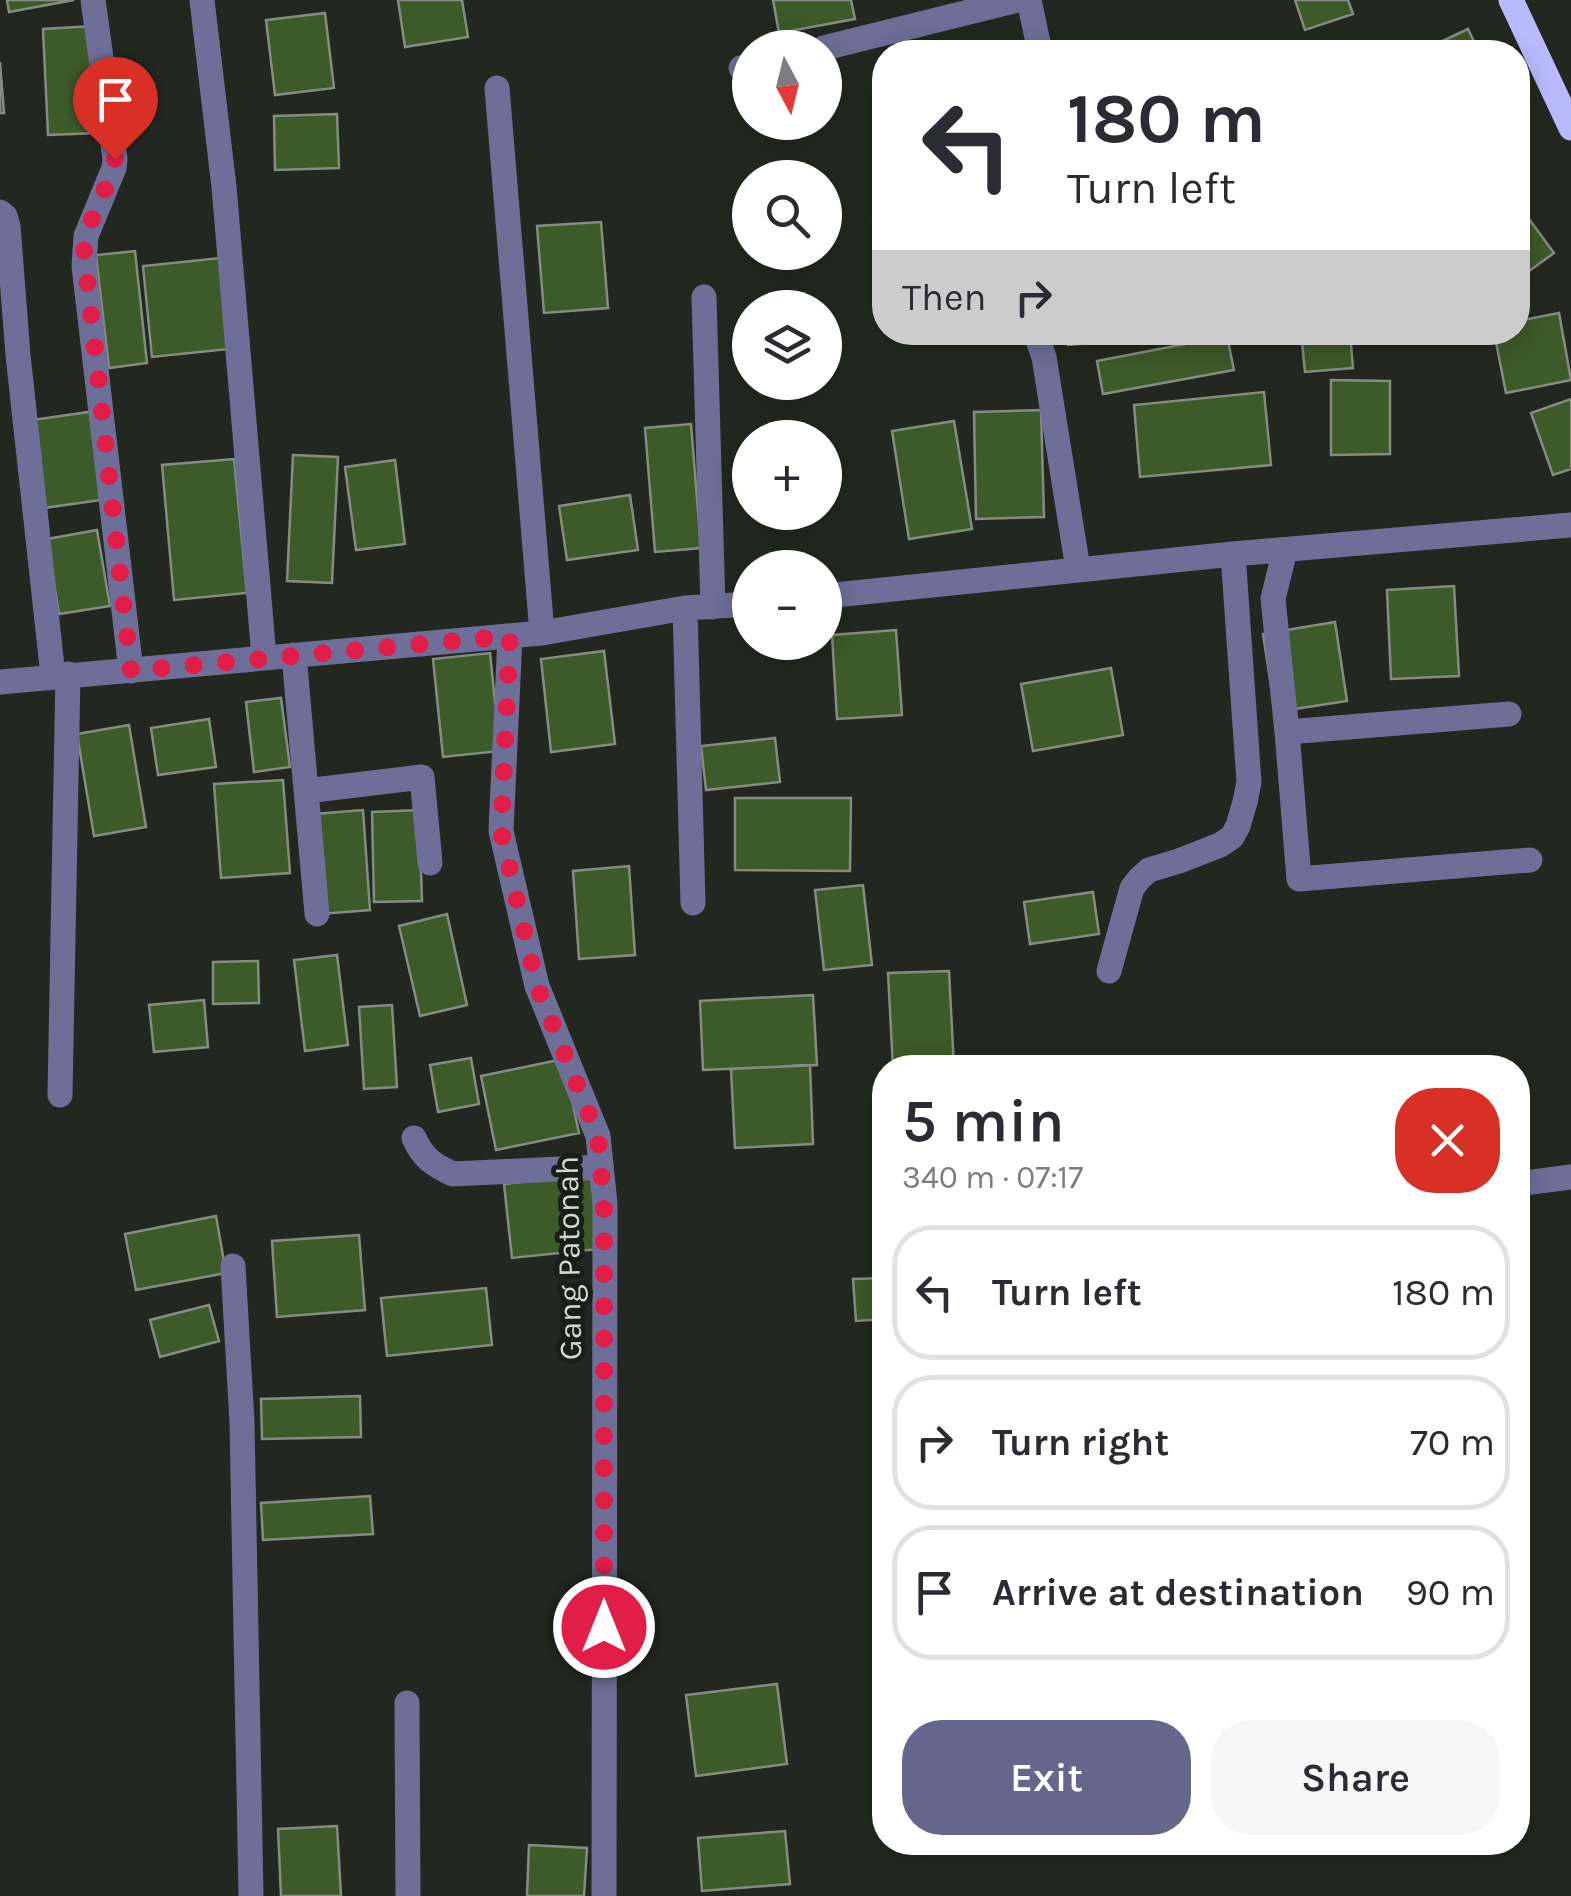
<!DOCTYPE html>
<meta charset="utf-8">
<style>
:root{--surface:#fff;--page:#f7f7f7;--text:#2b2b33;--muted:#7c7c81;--line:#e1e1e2;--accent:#66668d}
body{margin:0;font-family:Karla,sans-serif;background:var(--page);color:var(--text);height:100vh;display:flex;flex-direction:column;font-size:38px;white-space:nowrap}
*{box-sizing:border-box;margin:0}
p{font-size:32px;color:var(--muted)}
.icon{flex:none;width:55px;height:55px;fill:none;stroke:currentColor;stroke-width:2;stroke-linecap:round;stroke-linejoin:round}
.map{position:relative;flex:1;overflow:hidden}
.drawer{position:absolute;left:872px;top:1055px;width:658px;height:800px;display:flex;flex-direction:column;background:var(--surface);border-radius:40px;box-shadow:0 5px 25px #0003}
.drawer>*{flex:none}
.guide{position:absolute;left:872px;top:40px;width:658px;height:305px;border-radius:40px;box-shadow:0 5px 25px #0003;background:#fff;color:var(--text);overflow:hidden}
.needle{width:65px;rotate:173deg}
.tools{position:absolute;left:732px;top:30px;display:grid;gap:20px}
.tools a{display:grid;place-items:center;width:110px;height:110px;border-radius:50%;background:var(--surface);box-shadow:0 5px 25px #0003;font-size:50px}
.pin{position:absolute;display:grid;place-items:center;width:85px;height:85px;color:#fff;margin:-102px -42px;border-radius:50% 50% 50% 0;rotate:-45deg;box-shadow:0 0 10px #0007}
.pin .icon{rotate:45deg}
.me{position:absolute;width:110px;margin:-55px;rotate:0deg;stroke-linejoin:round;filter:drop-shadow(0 0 8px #0008)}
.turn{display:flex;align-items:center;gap:35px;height:210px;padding:0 30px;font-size:45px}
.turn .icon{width:130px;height:130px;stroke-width:2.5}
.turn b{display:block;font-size:70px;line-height:85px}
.then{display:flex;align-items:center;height:95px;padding:0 30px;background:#0003;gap:20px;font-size:38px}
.round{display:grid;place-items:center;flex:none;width:105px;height:105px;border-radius:40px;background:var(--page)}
.overview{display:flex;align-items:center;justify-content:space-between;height:170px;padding:0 30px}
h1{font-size:60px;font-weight:600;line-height:75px}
.action{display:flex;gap:20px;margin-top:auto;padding:20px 30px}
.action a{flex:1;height:115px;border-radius:40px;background:var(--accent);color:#fff;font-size:40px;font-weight:600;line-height:115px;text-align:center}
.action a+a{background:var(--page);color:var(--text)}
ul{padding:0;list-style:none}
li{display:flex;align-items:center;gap:30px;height:135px;margin:0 20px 15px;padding:0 10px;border:5px solid var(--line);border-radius:40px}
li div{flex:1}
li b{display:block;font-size:38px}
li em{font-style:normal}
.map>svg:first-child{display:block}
.building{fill:#3d5a29;stroke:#858c81;stroke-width:2.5}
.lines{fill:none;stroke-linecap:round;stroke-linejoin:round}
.minor{stroke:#6e6f98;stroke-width:25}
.major{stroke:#b9baff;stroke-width:25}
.route{stroke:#e11d48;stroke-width:18;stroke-dasharray:0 32.4}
.labels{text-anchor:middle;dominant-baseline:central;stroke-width:10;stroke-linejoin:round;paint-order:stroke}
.street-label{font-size:32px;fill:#d4d8d1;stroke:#191e16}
</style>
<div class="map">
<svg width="1571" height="1896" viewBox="0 0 1571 1896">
<rect width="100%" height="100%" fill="#22281f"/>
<path class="building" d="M7,0H74L9,12Z
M398,0H462L468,37L405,47Z
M773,0H851L855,19L779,33Z
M1295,0H1348L1353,14L1305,30Z
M325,13L334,88L275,95L266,20Z
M93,26L98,133L48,135L43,29Z
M1468,29L1479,52H1419Z
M0,62L4,113H0Z
M337,114L339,168L275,170L274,116Z
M1529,219L1554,253L1518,279V226Z
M601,222L608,308L544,313L537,226Z
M135,251L147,363L109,368L96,255Z
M220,258L229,349L152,357L143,266Z
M1559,313L1571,380L1506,393L1494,332H1518V321Z
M1067,332H1163L1164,337L1068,345Z
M1301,332H1350L1353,368L1305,372Z
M1227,336L1234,370L1103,394L1097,361Z
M1331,380L1390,381V454L1331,455Z
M1264,392L1271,465L1140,477L1134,405Z
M1571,399V469L1553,475L1531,413Z
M1041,410L1044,517L976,519L974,412Z
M96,411L108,499L44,508L32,420Z
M954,421L972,529L909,539L892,431Z
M691,424L701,548L655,552L645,428Z
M293,455L338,457L332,583L287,581Z
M234,459L247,593L174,600L162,465Z
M395,460L405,544L356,550L345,467Z
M630,495L638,550L567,560L559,506Z
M97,530L110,606L59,614L47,539Z
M1454,586L1459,676L1391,679L1387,590Z
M1335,622L1347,701L1275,712L1263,634Z
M896,630L902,715L837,719L832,635Z
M604,651L615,744L551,752L541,659Z
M490,653L500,751L443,757L433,659Z
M1111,668L1123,735L1033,751L1021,684Z
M281,698L290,767L254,772L246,702Z
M209,719L216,767L158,775L151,728Z
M129,725L146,827L94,836L77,734Z
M775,738L780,782L706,790L701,746Z
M283,780L290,873L221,878L214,784Z
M735,798H851L850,871L735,870Z
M363,810L370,910L321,914L314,814Z
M419,810L422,901L374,902L372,812Z
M629,866L635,955L579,959L573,871Z
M863,885L872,965L824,970L815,890Z
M1093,892L1099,934L1030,944L1024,902Z
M447,914L467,1005L420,1016L399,926Z
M337,955L348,1045L305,1051L294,960Z
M258,961L259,1003L213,1004V962Z
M949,971L954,1068H893L888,973Z
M813,995L817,1065L703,1070L700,1001Z
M204,1000L208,1047L154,1052L149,1005Z
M392,1005L397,1087L364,1089L359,1007Z
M471,1058L479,1104L438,1112L430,1065Z
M563,1059L579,1133L496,1150L481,1076Z
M810,1065L813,1144L735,1148L731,1069Z
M592,1175L599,1249L512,1258L504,1184Z
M216,1216L226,1273L136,1290L125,1234Z
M359,1235L365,1310L277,1317L272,1241Z
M885,1278V1319L856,1321L853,1279Z
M486,1288L492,1345L387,1356L381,1298Z
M209,1305L219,1341L160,1357L150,1320Z
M360,1396L361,1437L262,1439L261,1399Z
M370,1496L373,1534L263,1540L261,1503Z
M777,1684L787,1764L696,1776L686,1695Z
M337,1826L341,1896H281L278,1829Z
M785,1831L790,1884L702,1891L698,1838Z
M529,1845L587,1848L584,1896H527Z"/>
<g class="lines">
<path class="minor" d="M93,0L115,159L114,168L86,236L84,266L131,671
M202,0L224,187L264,657
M1029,0L1040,52
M824,48L1017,0
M741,68L750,66
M497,88L542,633
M0,212L5,216L8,226L18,355L53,676
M704,297L713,607
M1035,332L1044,357L1078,569
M1285,550L1273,599L1287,732L1509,714
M825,596L1233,554L1571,525
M685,608L693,903
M510,636L501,831L537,986L598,1136L605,1204L604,1896
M294,655L317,914
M0,682L542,633L685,608L750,604
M1287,732L1299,879L1530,860
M306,791L422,777L430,863
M1109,971L1132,888L1140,878L1149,870L1179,861L1220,845L1232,837L1238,826L1245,802L1249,782L1233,554
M60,1095L68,674
M414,1138C423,1158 433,1165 453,1174L601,1167
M1518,1184L1571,1177
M233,1266L242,1422L251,1896
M407,1703L408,1896"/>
<path class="major" d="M1511,0L1571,128"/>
</g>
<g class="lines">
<path class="route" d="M115,159L114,168L90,224L84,251L131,671L510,636L501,831L537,986L598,1136L604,1204V1627"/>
</g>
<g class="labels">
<g class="street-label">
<text transform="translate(569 1258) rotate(-91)">Gang Patonah</text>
</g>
</g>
</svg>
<div class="tools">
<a><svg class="needle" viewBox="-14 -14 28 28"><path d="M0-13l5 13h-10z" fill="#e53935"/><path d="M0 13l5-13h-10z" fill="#7c7c81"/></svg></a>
<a><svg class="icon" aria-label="search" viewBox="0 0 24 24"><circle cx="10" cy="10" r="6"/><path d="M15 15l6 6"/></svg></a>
<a><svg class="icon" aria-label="layers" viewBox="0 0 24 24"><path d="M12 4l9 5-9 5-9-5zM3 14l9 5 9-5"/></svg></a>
<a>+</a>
<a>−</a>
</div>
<div class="pin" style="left:115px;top:159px;background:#d93025"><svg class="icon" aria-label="arrive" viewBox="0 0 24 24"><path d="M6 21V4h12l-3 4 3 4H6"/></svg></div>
<svg class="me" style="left:604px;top:1627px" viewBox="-20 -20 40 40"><circle r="17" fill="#e11d48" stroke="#fff" stroke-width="3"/><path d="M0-11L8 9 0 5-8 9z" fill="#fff"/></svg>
<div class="guide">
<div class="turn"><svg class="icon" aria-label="left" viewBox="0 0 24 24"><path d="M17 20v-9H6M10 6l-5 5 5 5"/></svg><div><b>180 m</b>Turn left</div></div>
<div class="then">Then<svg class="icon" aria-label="right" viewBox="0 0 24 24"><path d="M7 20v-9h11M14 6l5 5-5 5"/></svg></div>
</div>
<section class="drawer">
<div class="overview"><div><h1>5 min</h1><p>340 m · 07:17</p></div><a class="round" style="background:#d93025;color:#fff"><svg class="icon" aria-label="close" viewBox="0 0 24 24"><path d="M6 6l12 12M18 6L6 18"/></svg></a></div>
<ul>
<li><svg class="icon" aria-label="left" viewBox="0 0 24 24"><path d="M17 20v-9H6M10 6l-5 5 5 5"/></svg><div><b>Turn left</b></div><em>180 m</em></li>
<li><svg class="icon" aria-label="right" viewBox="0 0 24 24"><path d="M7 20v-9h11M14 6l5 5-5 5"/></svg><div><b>Turn right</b></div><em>70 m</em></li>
<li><svg class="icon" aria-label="arrive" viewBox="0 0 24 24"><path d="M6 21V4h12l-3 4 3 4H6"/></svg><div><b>Arrive at destination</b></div><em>90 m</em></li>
</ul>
<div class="action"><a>Exit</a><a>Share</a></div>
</section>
</div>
